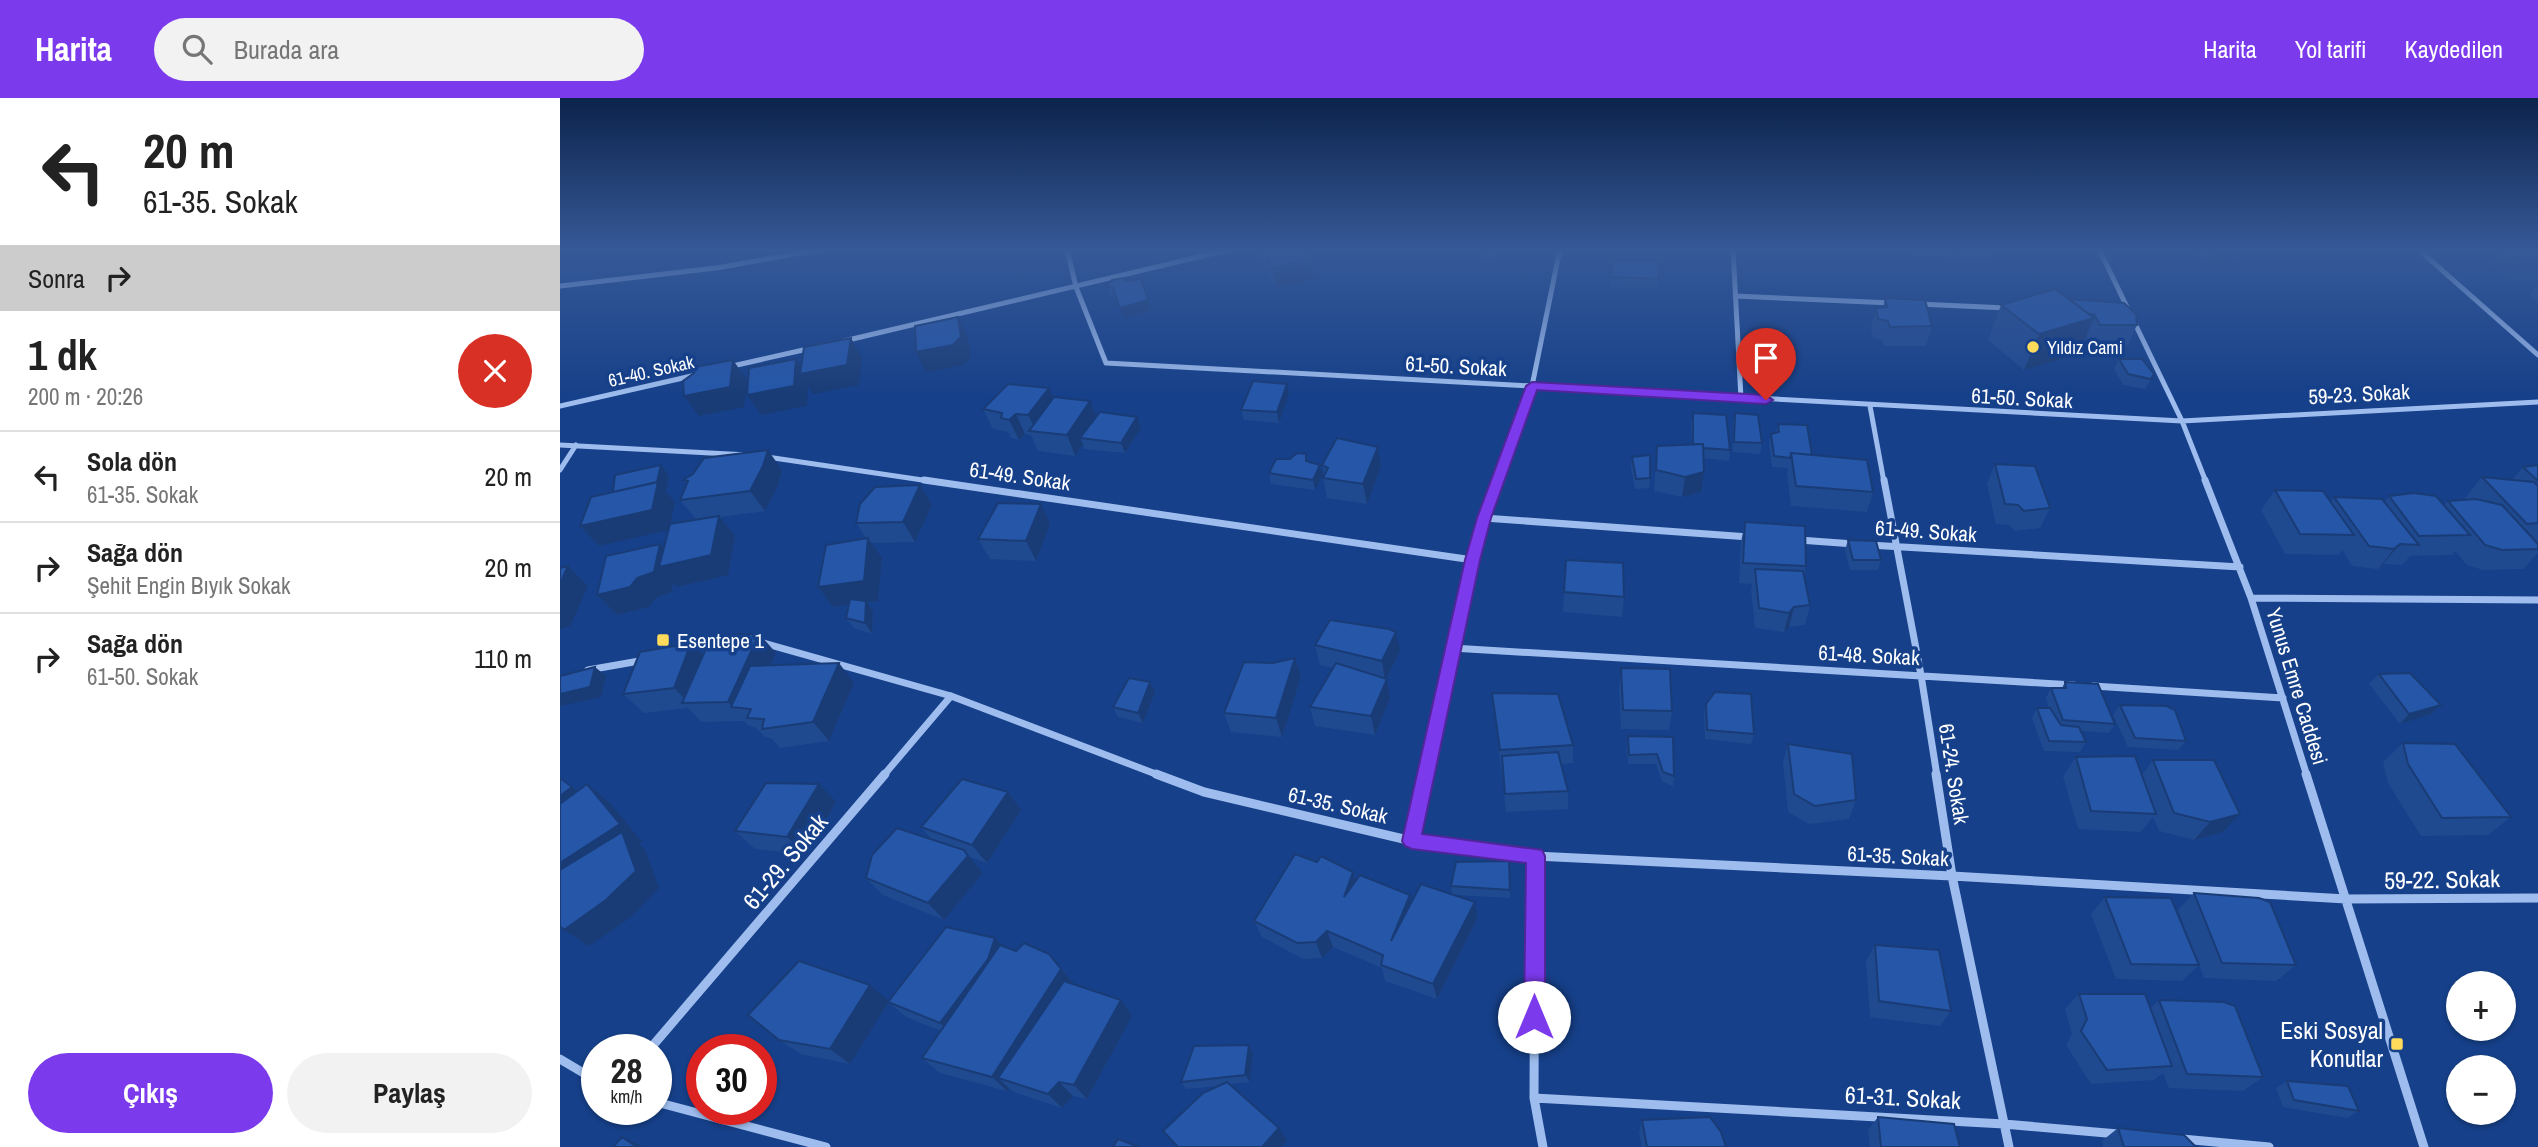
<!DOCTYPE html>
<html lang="tr">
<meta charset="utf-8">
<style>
:root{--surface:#fff;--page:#f2f2f2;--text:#222;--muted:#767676;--line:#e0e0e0;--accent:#7c3aed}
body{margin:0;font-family:"Archivo Narrow",sans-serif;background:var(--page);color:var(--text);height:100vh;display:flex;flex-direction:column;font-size:26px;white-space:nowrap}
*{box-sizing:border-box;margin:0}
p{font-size:23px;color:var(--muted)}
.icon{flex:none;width:38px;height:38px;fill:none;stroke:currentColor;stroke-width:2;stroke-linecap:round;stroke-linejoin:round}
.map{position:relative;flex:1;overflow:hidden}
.details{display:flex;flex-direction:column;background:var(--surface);width:560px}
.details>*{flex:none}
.banner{background:#fff;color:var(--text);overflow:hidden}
.tools{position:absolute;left:1886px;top:873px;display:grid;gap:14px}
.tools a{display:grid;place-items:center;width:70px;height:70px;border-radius:50%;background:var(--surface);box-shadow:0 2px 5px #0004;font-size:35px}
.speed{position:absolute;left:21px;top:936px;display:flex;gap:14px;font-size:35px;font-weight:700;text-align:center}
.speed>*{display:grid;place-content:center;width:91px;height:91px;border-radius:50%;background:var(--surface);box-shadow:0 2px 5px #0004;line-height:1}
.speed small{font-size:18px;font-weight:400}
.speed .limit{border:10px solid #d22;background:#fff;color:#111}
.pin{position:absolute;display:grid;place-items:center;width:60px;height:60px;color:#fff;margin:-72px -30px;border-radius:50% 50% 50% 0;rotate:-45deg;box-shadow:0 0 7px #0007}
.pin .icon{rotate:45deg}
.me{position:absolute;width:77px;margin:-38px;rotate:0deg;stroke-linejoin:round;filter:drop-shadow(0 0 5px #0008)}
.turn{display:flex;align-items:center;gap:24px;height:147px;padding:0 28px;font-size:32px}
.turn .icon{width:91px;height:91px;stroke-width:2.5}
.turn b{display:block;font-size:49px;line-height:60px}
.then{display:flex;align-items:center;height:66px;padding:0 28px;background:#0003;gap:14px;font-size:26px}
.round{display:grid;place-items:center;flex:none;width:74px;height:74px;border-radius:37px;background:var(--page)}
.overview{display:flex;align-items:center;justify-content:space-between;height:119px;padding:0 28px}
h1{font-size:42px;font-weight:700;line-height:52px}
.action{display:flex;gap:14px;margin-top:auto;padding:14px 28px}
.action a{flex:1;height:80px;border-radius:42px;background:var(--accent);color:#fff;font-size:28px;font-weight:700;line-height:80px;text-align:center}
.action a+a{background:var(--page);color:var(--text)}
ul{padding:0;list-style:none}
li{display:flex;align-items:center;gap:21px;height:91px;padding:0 28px;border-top:2px solid var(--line)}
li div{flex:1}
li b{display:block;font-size:26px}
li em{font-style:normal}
header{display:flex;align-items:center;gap:42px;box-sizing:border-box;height:98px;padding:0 35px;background:var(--accent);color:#fff}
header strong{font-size:33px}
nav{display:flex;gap:38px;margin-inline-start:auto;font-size:24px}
.search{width:490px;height:63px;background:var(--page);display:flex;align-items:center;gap:18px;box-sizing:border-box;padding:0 24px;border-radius:38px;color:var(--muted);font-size:26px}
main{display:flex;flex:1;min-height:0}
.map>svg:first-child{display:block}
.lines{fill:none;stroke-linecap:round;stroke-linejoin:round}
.street-far2{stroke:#9ebdee;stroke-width:5}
.street-far1{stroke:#9ebdee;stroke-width:7}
.street{stroke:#9ebdee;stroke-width:9}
.wall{fill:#204a90}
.shaded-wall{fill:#1a3c76}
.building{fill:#2556a8;stroke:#1a3c76;stroke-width:2}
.route{fill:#7c3aed;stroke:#51269a;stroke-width:2}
.poi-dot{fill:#ffdb5b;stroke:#164089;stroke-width:2.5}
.labels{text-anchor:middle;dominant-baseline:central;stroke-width:7;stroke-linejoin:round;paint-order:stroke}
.far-poi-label{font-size:18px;fill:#fff;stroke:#164089;text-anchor:start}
.far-street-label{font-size:18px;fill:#fff;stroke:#164089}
.street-label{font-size:21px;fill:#fff;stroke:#164089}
.poi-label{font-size:21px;fill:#fff;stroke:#164089;text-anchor:start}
.near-street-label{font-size:24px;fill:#fff;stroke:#164089}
.near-poi-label{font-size:24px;fill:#fff;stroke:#164089;text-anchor:end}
</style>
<header>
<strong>Harita</strong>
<div class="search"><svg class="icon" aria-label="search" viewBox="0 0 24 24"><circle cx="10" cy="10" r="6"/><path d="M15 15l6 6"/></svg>Burada ara</div>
<nav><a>Harita</a><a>Yol tarifi</a><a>Kaydedilen</a></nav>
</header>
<main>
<section class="details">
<div class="banner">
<div class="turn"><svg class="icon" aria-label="left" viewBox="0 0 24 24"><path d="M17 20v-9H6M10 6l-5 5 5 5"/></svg><div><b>20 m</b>61-35. Sokak</div></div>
<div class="then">Sonra<svg class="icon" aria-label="right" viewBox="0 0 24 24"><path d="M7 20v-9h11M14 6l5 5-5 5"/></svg></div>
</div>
<div class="overview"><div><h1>1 dk</h1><p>200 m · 20:26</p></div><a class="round" style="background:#d93025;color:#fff"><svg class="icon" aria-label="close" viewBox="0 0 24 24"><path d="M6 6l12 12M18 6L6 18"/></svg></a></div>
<ul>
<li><svg class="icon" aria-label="left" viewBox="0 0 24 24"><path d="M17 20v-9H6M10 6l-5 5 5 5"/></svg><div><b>Sola dön</b><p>61-35. Sokak</p></div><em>20 m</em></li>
<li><svg class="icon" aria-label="right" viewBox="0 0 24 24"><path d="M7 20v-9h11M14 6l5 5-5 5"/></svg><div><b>Sağa dön</b><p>Şehit Engin Bıyık Sokak</p></div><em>20 m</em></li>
<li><svg class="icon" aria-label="right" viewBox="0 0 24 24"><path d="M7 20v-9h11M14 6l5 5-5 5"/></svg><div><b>Sağa dön</b><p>61-50. Sokak</p></div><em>110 m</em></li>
</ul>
<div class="action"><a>Çıkış</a><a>Paylaş</a></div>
</section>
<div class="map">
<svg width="1978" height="1049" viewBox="0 0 1978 1049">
<rect width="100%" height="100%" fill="#164089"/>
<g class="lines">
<path class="street-far2" d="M507,151L516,189L546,265L1622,323L1978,304
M1173,151L1181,300
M1539,151L1622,323L1646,384
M1858,151L1978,257
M0,188L156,170L263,151
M1175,198L1332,205
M1358,206L1447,210
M284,243L672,151
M168,269L252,250
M0,308L136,277
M1310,308L1324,384
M0,347L188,357
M207,359L376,384
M0,372L16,347
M937,384L972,288L1000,151"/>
<path class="street-far1" d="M364,382L913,462
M1324,382L1361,577L1377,678
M1645,382L1691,500L1747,678
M924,420L1189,439
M1239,442L1294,446
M1309,447L1680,469
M1691,500L1978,502
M200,544L391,598L601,678
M892,550L1514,587
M28,572L85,562
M1533,588L1723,600
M323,678L391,598
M866,678L913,462L938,382"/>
<path class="street" d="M596,676L644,694L852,743L975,758L1392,778L1786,801L1978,800
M1376,676L1392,778L1449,1049
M1746,676L1864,1049
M852,743L867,676
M975,758L974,1000L983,1049
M89,952L325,676
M0,961L37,983
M974,1000L1444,1026L1558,1036
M96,1004L266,1049
M1622,1041L1709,1049"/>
</g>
<path class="wall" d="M701,151H744L754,181L717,189L704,168Z
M920,151H935V164L921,165Z
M1269,151H1304V152Z
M1352,151H1391L1389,159L1353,158Z
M1392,151H1433L1430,161L1395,160Z
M1630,151H1691L1687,158L1646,163Z
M1942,151H1978V182L1949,183L1931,167Z
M1051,179L1099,181L1098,191L1050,189Z
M566,183L591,212L564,220L557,200L551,198L547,188Z
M1978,185V205L1968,198Z
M1325,200L1372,228L1366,248H1324L1322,242L1313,240L1311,230L1316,210H1323Z
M1509,201L1577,227L1568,247L1531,246L1526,238L1518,256L1464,272L1428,242L1441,207Z
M1559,261L1594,276L1585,291L1563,287L1554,271Z
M729,296L719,325L684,322L681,312Z
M493,300L536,318L581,330L565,355L524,351L523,346L515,358L478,353L471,337L465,336L459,342L451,340L448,334L433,331L423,311Z
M1133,315L1170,352L1169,363L1143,360L1141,394L1122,399L1094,393L1097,348L1132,347L1131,326Z
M1175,315L1202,345L1200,356L1173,354V326Z
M1218,326L1252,357L1313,394L1307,414L1231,408L1227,375L1228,370L1212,369L1209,346L1211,336L1216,335Z
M818,349L821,369L807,406L767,400L763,380L765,377L762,367Z
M1072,359L1090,380L1089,390L1075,391L1071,369Z
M748,364L760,367L763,377L755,392L711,386L709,375Z
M1435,366L1490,410L1480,430L1455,433L1449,427L1436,426L1427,386Z
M1978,367V444H1976L1978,446V455L1963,471L1923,472L1907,467L1895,453L1892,457L1850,458L1842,467L1823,466L1818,471L1792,468L1782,452L1779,457L1725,456L1701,412L1715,392L1771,404L1774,399L1825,404L1829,398L1884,407L1888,403L1906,401L1905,400L1922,379L1952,382L1963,369Z
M222,372L218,388L205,413L160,419L175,438L168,477L117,489L113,485L112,494L96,500L89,509L57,517L37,497L100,446L104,450L108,432L39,448L20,428L53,394L109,378L106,394L115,404L110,426L137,422L120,402L127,387L123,382Z
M360,387L372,407L355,444L311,445L322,460L318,503L307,504L313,513L312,536L294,530L286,520L289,507L273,509L258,489L307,441L296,425Z
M1185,424L1246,468L1244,477L1250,507L1245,527L1229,529L1224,534L1195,530L1191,491L1192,486L1179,485L1181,444Z
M490,426L476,463L430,461L418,441Z
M1288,442L1321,462L1318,472H1290L1285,452Z
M1004,494L1064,499L1062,519L1003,514Z
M199,536L216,555L210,568L294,585L269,643L220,650L211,640L205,639L195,629L189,628L184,623L141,624L128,610L84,615L63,596L166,546Z
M755,547L840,553L826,581L830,600L815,637L755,628L750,609L773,570L760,567Z
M735,560L741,579L722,639L671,634L664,615L713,565Z
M1061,570L1112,613L1109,632L1061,631L1059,590Z
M1819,576L1881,607L1871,616L1840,626L1809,586Z
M590,584L595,594L583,625L558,619L553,609Z
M1505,584L1555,626L1549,635L1521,633L1526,644L1520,654L1484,653L1472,620L1477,610H1489L1486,600L1491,590H1502Z
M932,595L1013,647V665L1001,666L1008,693V711L946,714L942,671H941Z
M1146,606L1194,636L1191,646L1145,641L1144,616Z
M1560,607L1626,643L1618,652L1568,649L1553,617Z
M1068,638L1113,639L1114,678L1113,688L1102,683L1096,666H1068L1067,647Z
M1843,645L1951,719L1928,737L1861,738L1828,685L1823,664Z
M1228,646L1296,702L1289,721L1249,726L1228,714L1223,664Z
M1516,659L1582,677L1593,662L1680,716L1663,734L1634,742L1599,733L1593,719L1581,734L1518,731L1503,678Z
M448,694L461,712L427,765L410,759L423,775L384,822L323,797L306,780L371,741L361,729Z
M276,704L246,757L195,751L175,733Z
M949,763L950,800L895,797L917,821L877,901L825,883L822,870L773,849L762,860L743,861L702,839L694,823L757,764L793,774L796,783L851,804L892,796L891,788Z
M1634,795L1736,867L1716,883L1644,880L1639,867L1622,883L1556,881L1531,816L1545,799L1637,863L1618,812Z
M442,847L503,872L514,886L572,918L527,1001L513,998L502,1010L454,994L449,990L447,993L380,975L362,960L381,933L346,919L328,904L290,966L241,956L219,942L328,903Z
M1315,847L1391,913L1380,928L1310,919L1306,863Z
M1519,896L1590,911L1599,902L1703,979L1683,993L1609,990L1603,975L1594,982L1531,986L1506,947L1512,936L1505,911Z
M689,947L693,955L690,984L670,986L727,1043L721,1049H618L660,988L626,991L621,984Z
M1727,983L1799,1013L1787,1020L1723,1009L1716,990Z
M1318,1019L1400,1049H1310L1308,1032Z
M1082,1022L1166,1049H1082L1079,1035Z
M1558,1030L1636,1049H1543L1542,1043Z"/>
<path class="shaded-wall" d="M1652,151H1691L1687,158L1646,163Z
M750,161L754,181L717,189L712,169Z
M588,202L591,212L564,220L560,210Z
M398,219L408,239L411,259L403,267L366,274L356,254Z
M1534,220L1518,256L1464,272L1479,236Z
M291,240L302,260L299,287L253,296L248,288L247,308L201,317L187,297L236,261L245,275Z
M173,262L187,282L184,309L139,318L124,298Z
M727,286L729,296L719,325L717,314Z
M489,290L498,310L476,333L468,317Z
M530,303L538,323L520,340L523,346L515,358L507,337Z
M456,316L465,336L459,342L449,322Z
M577,319L581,330L565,355L561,345Z
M818,349L821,369L807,406L803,386Z
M208,352L222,372L218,388L205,413L190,393Z
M101,367L109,378L106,394L115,404L109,432L39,448L20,428Z
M760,367L763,377L755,392L753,382Z
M1144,374L1141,394L1122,399L1125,379Z
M360,387L372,407L355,444L343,424Z
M481,406L490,426L476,463L466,443Z
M159,418L175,438L168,477L117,489L113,485L112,494L96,500L89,509L57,517L37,497L100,446L117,465Z
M308,440L322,460L318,503L307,504L313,513L312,536L305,525L306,505L273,509L258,489Z
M1840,446L1823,466L1818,471L1834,451Z
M8,468L28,488L10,528L0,531V486Z
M1234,509L1229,529L1224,534L1229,515Z
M836,534L840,553L825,583L822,563Z
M199,536L216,555L191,611L173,609L168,604Z
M131,545L150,564L129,605L114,590Z
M735,560L741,579L722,639L716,620Z
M279,565L294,585L269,643L253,624Z
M35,569L46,578L41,599L0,608V596Z
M827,581L830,600L815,637L811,618Z
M590,584L595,594L583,625L578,615Z
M1881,607L1871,616L1840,626L1849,616Z
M27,686L50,705L82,744L79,746L85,751L99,790L71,819L29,848L4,832L0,780V765Z
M259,686L276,704L246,757L227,739Z
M12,689L35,707L0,734V698Z
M448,694L461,712L427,765L412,747Z
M1680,716L1663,734L1634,742L1650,724Z
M404,752L423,775L384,822L368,805Z
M793,774L798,792L784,799Z
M850,797L853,814L831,843Z
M915,804L917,821L877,901L873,886Z
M767,833L773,849L762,860L756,844Z
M435,840L450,856L397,939L380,925Z
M489,856L514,886L438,980L449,990L447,993L432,979Z
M310,887L329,903L290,966L270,951Z
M561,902L572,918L527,1001L514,987Z
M689,947L693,955L690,984L685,977Z
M499,984L513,998L502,1010L488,996Z
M719,1030L727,1043L721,1049H702Z
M62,1039L83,1049H77Z"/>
<path class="building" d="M702,151H744L750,161L712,169Z
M920,151H934V154L920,155Z
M1949,151H1978V163H1963Z
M1053,162L1098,163L1099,181L1051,179Z
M564,180L566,183L581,181L588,202L560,210L553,190L547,188L552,182Z
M1495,191L1534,220L1479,236L1441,207Z
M1325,200L1365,202L1372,228L1330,229L1328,223L1318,221L1316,210L1327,209Z
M1509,201L1564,205L1576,216L1577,227H1540L1534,216H1529Z
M398,219L401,239L393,247L356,254L355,228Z
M291,240L287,267L240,276L244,249Z
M236,261L234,288L187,297L189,270Z
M1559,261H1582L1594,276L1591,281L1568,276Z
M173,262L170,289L124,298L123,283L134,275L135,269Z
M693,283L727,286L717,314L681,312Z
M448,286L489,290L468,317L456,316L449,322L441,320L442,315L423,311Z
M494,299L530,303L507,337L469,333Z
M540,314L577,319L561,345L520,340Z
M1133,315L1166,317L1170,352L1143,350V346H1133Z
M1175,315L1198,317L1202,345L1174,344Z
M1218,326L1247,327L1252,357L1231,355L1230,360L1214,358L1211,336L1219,334Z
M777,340L818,349L803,386L763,380L768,370L762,367Z
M1143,346L1144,374L1125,379L1096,372L1097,348Z
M208,352L203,368L190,393L120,402L128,383L123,382L133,376L144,360Z
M737,355L746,356V363L760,367L753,382L709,375L716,361H730Z
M1231,355L1307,362L1313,394L1236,388Z
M1090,357V380L1076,381L1072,359Z
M1435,366L1475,368L1490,410L1464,413L1458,407L1445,406Z
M101,367L97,384L53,394L55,377Z
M1978,367V383L1963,369Z
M1922,379L1974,384L1978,388V425L1967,426Z
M98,384L92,412L20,428L31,399Z
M360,387L343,424L296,425L300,406L315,389Z
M1715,392L1763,393L1794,437L1740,436Z
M1854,395L1876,398L1910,437L1859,438L1829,398Z
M1774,399L1822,401L1859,447L1840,446L1834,451L1809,448Z
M1916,401L1942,407L1978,446V451L1942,452L1925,447L1888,403Z
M438,405L481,406L466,443L418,441Z
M159,418L151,457L99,469L110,426Z
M1185,424L1245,428L1246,468L1183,465Z
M308,440L304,483L258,489L266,447Z
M1288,442L1316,443L1321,462H1293Z
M100,446L94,474L77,480L70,489L37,497L46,458Z
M1006,462L1063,465L1064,499L1004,494Z
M8,468L0,486V470Z
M1195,471L1243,473L1250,507L1234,509L1229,515L1199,510Z
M290,501L306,503L305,525L286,520Z
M770,522L829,531L836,534L822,563L755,547Z
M173,536H199L168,604L122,605L148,546H166Z
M131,545L114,590L63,596L80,554Z
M735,560L716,620L664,615L684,564L713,565Z
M279,565L253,624L202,631L204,621L187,620L191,611L171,609L190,568Z
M776,565L827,581L811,618L750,609Z
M35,569L30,589L0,596V578Z
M1061,570L1110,571L1112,613L1063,612Z
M1850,575L1881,607L1849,616L1819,576Z
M569,580L590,584L578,615L553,609Z
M1505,584L1538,586L1555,626L1503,622L1491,590H1506Z
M1155,594L1191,596L1194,636L1147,632L1146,606Z
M932,595L998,596L1013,647L940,652Z
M1560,607L1607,608L1615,612L1626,643L1575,640Z
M1477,610H1490L1501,627L1519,629L1526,644L1489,643Z
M1068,638L1113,639L1114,678L1103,674L1097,656L1069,657Z
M1843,645L1895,646L1951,719L1882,720L1848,666Z
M1228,646L1292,656L1296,702L1255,708L1234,696Z
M998,654L1008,693L945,696L942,658Z
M1575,658L1596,716L1531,713L1516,659Z
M1593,662H1654L1680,716L1650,724L1614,715Z
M0,680L12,689L0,698Z
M402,681L448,694L412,747L361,729Z
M206,685L259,686L227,739L175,733Z
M27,686L60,726L0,765V706Z
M337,730L404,752L408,758L368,805L306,780L312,757Z
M62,734L76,773L46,802L4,832L0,828V772Z
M735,756L757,764L761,758L793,774L784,799L800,777L850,797L831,843L861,786L915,804L873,886L821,867L823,857L767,833L756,844L737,845L694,823Z
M949,763L950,792L891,788L896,764Z
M1634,795L1699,800L1710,804L1736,867L1662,865Z
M1545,799L1611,800L1639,867L1571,866Z
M386,829L435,840L428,861L380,925L328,904Z
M464,845L489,856L501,871L432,979L362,960L440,847L456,853Z
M1315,847L1379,852L1391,913L1319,903Z
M239,863L310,887L270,951L219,942L188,917Z
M504,883L561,902L514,987L499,984L488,996L438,980Z
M1519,896H1585L1612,968L1547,972L1521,933L1527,921Z
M1599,902L1664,904L1675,908L1703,979L1627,976Z
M689,947L685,977L621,984L634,948Z
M1727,983L1788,988L1799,1013L1734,1002Z
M667,984L719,1030L702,1049H618L603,1033L643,995Z
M1150,1019L1161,1034L1166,1049H1087L1082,1022Z
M1318,1019L1394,1026L1400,1049H1321Z
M1558,1030L1624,1037L1636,1049H1564Z
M62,1039L77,1049H53Z
M558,1041L579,1049H553Z"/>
<linearGradient id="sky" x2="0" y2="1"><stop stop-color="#0c234b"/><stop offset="0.51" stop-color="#365997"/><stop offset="1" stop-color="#365997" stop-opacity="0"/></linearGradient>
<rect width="1978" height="298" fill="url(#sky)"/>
<path class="route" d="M972,284L1206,297L1213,302L1206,306L977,292L931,420L920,462L862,736L982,752L985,758V919L982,927L974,930L967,927L964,919L966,765L852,751L845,748L842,743L905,462L917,420L966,288Z"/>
<g class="poi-dot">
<circle cx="1473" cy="249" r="7"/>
<rect x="96" y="535" width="14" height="14" rx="3.5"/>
<rect x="1830" y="939" width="14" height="14" rx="3.5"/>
</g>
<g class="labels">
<g class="far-poi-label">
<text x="1487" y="249">Yıldız Cami</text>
</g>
<g class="far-street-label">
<text transform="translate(91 273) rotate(-13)">61-40. Sokak</text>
</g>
<g class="street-label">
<text transform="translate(896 268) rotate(3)">61-50. Sokak</text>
<text transform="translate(1799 296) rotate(-3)">59-23. Sokak</text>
<text transform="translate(1462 300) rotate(3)">61-50. Sokak</text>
<text transform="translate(460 378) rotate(8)">61-49. Sokak</text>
<text transform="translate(1366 433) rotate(4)">61-49. Sokak</text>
<text transform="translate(1309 557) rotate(3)">61-48. Sokak</text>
<text transform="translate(1737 588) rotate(73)">Yunus Emre Caddesi</text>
<text transform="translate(1394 676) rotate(81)">61-24. Sokak</text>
<text transform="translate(778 707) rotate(13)">61-35. Sokak</text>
<text transform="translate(1338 758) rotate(3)">61-35. Sokak</text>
</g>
<g class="poi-label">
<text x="117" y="542">Esentepe 1</text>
</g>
<g class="near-street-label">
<text transform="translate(225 763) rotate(-50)">61-29. Sokak</text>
<text transform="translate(1882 781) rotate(-1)">59-22. Sokak</text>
<text transform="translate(1343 999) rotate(3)">61-31. Sokak</text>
</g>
<g class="near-poi-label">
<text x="1823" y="932">Eski Sosyal<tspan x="1823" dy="28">Konutlar</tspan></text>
</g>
</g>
</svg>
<div class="tools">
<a>+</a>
<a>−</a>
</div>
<div class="speed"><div>28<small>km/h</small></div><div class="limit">30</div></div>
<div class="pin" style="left:1206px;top:302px;background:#d93025"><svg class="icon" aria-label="arrive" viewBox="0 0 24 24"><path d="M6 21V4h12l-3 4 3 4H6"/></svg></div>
<svg class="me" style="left:974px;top:919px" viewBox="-20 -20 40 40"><circle r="19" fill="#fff"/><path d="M0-13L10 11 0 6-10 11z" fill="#7c3aed"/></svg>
</div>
</main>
